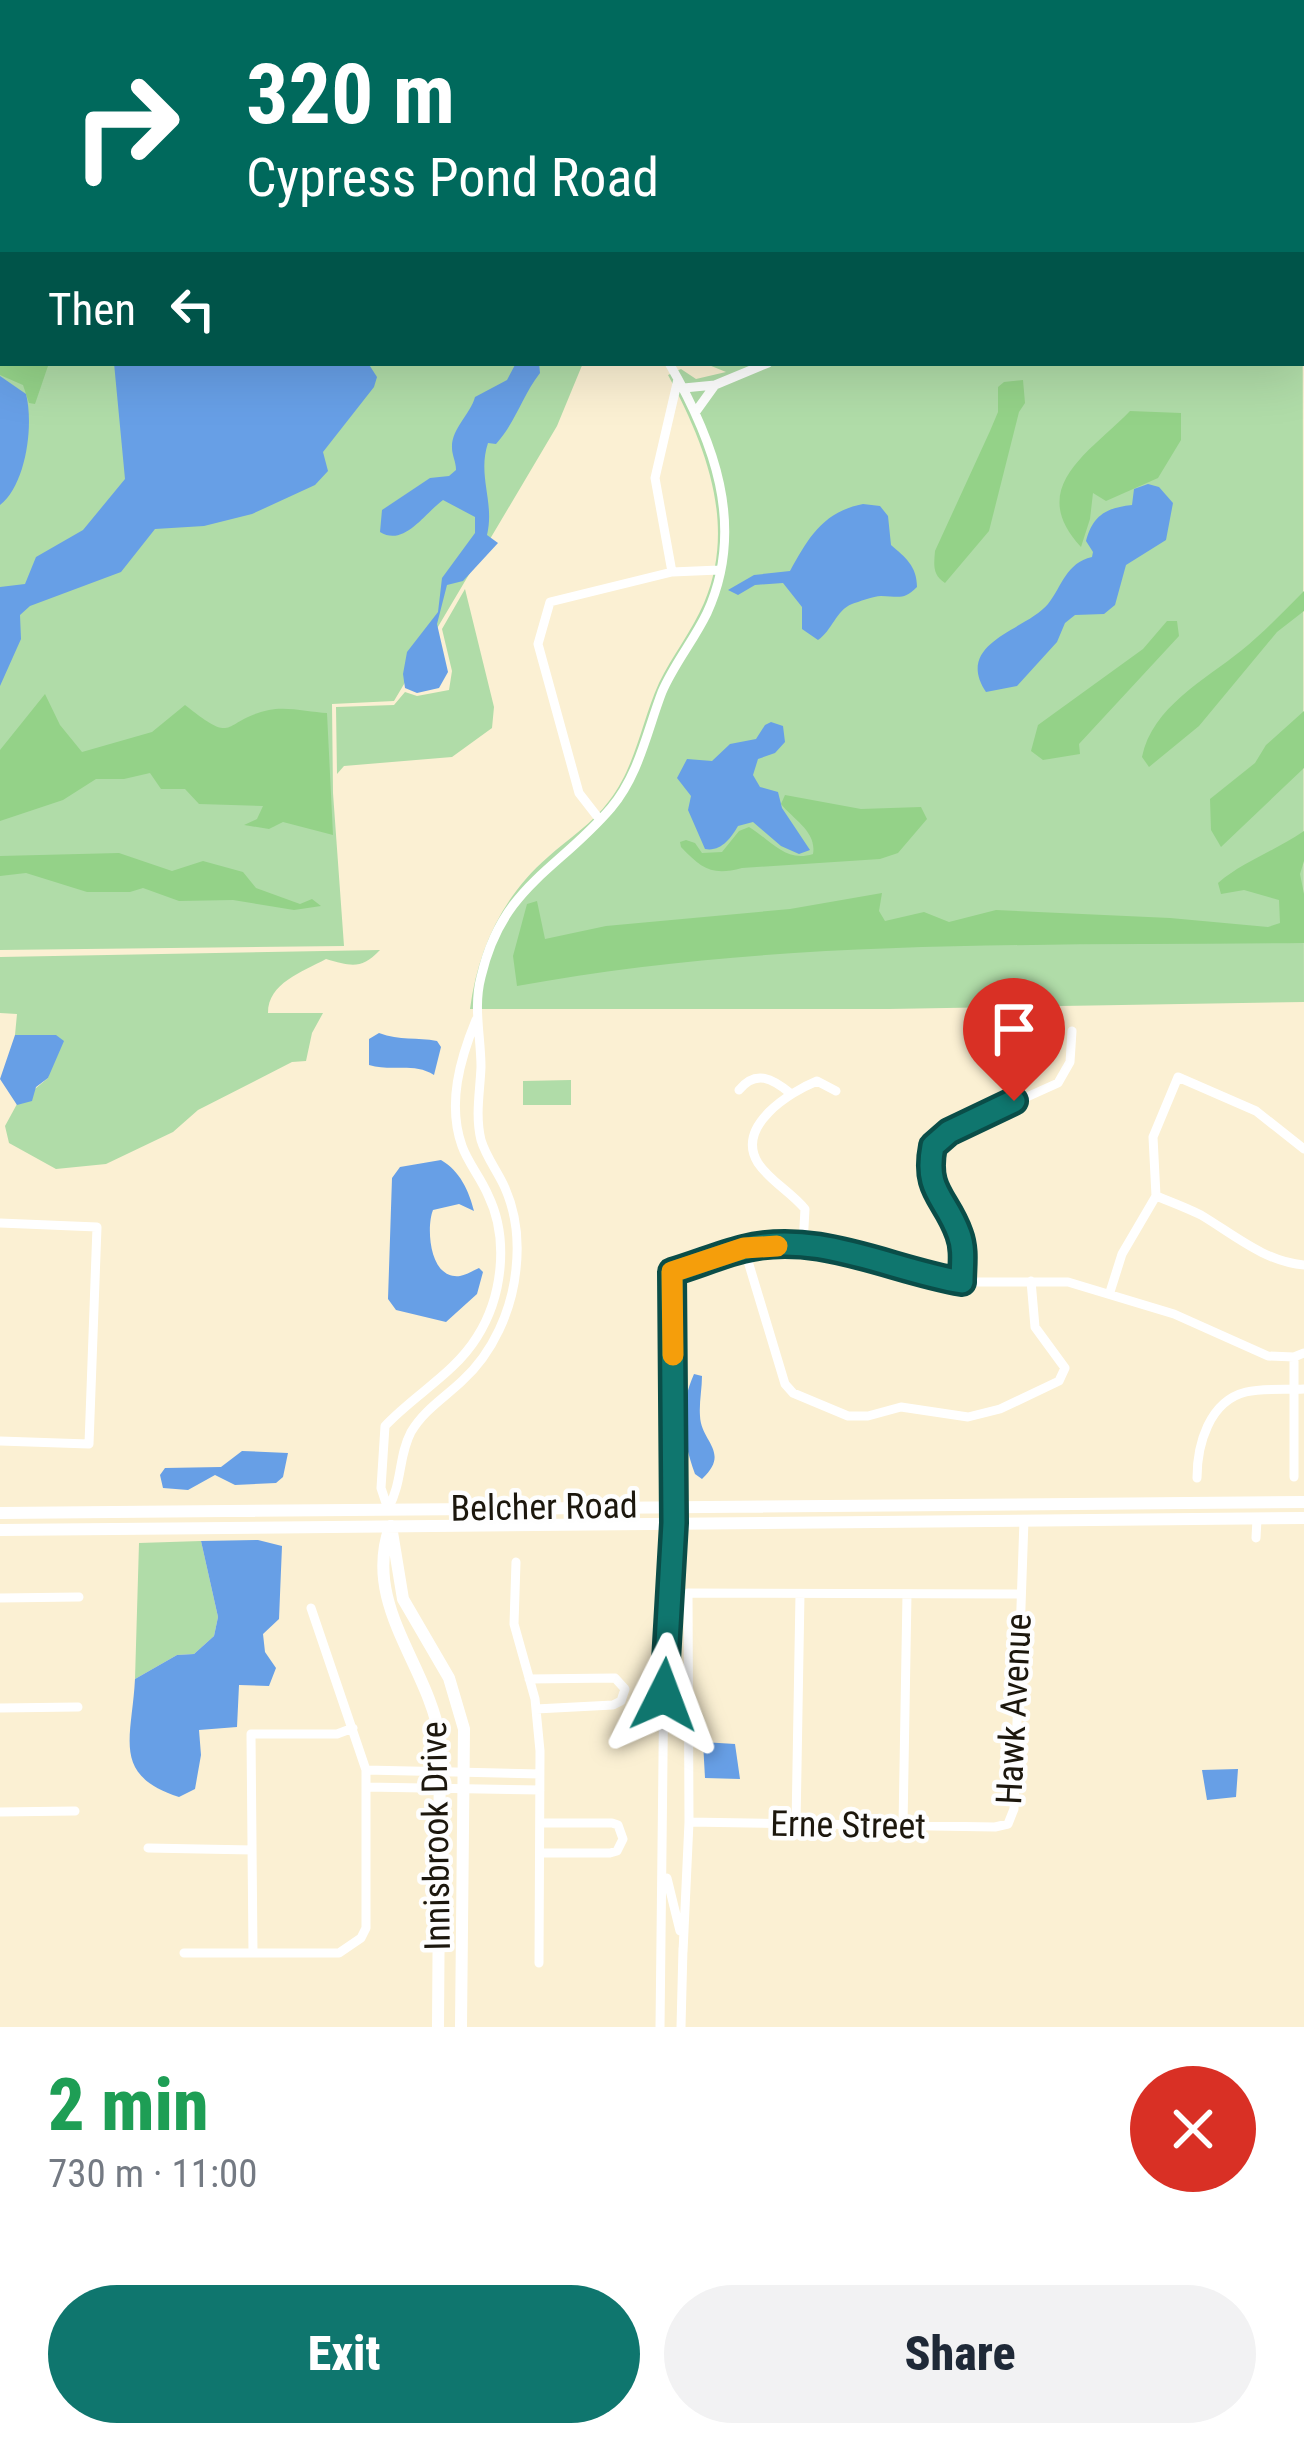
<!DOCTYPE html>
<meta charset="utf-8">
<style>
:root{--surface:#fff;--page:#f2f2f3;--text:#1f2937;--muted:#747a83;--accent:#0f766e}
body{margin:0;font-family:"Roboto Condensed",sans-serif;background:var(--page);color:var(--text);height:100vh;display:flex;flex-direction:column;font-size:45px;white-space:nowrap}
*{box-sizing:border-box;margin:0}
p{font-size:39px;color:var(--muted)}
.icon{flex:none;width:66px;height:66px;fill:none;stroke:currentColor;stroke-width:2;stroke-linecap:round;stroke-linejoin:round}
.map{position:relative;height:2027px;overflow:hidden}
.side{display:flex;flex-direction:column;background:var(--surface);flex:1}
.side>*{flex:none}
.guide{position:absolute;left:0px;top:0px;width:1305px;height:366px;box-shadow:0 12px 48px #0002;background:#00695c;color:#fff;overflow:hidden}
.pin{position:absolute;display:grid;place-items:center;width:102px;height:102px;color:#fff;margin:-123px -51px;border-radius:50% 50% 50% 0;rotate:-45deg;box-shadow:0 0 12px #0007}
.pin .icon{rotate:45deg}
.me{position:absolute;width:132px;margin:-66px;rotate:3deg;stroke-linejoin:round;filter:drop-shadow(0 0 9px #0008)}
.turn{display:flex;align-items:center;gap:42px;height:252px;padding:0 48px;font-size:54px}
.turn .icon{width:156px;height:156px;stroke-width:2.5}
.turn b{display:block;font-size:84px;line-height:102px}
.then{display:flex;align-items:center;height:114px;padding:0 48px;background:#0003;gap:24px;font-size:45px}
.round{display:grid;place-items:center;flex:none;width:126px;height:126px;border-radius:63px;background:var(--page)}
.overview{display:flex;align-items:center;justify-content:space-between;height:204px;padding:0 48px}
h1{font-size:72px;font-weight:800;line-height:90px;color:#1e9e55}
.button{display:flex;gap:24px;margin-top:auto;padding:24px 48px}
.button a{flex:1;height:138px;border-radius:72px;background:var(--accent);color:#fff;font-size:48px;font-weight:800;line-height:138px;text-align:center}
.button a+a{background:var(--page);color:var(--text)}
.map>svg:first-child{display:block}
.green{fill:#b0dca8}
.forest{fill:#94d288}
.water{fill:#679fe6}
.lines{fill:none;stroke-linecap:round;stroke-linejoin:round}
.street{stroke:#fff;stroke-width:9}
.secondary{stroke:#fff;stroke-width:12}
.route-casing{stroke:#0a4d48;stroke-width:30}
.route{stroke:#0f766e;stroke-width:21}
.slow{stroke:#f59e0b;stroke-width:21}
.labels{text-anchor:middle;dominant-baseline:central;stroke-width:9;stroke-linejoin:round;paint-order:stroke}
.street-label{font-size:36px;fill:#1c170d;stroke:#fefefe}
</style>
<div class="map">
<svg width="1304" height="2027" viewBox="0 0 1304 2027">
<rect width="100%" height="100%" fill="#fbf0d3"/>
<path class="green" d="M0,0H162L3,3V363H583L557,426L394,701L332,704L333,793L344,946L0,950Z
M1302,14L1304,1002L889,1009H470C478,949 502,897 548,857C568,839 593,823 609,801C636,766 641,723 659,683C672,656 692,631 704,603C737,525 706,446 668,375L681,369L696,379L726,372L704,363H1302Z
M465,589L494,707L492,728L452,757L344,766L337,774L336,707L394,705L405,692L417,696L449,690L452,671L442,629Z
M380,950C361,970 351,966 326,959C302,972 268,983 268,1013H323L312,1033L306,1061L292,1062L198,1110L173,1132L106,1164L56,1169L9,1143L5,1126L17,1104L48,1078L56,1035H15L17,1014L0,1013V957Z
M571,1080V1105H523V1081Z
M201,1541L218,1617L214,1636L194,1654L177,1655L135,1679L139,1543Z"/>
<path class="forest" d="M0,196L3,363H49L35,404L29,403L23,385L0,375Z
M1023,380L1025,403L1019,412L989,531L945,583C932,575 934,564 935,551L990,431L998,412V387L1004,382Z
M1130,411L1181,413V440L1158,478L1106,501L1093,493L1090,519L1081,547C1026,488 1089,453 1130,411Z
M1304,591V611L1277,632L1199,726L1149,767L1142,757C1152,707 1205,680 1242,650C1263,633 1284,611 1304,591Z
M1167,621H1177L1179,636L1079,744L1080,754L1043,760L1031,751L1038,725L1143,649Z
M45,694L60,725L82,752L152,732L185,705C238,747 219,721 269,710C286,706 310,712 327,713L333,835L283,822L269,829L244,825L257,819L263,806L199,804L185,789H161L150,773L124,779H96L63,800L0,821V750Z
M1304,711V768L1221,847L1211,830L1210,799L1255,763L1266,745Z
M785,795L861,809L921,807L927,819L898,853L880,859L742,868C712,876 702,869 681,847L680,842L686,840L695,843L702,853L722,852L739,831L749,827C771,840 785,863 813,854C817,832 794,820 781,804Z
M1304,831V861L1300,874L1304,894V943C1041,946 776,938 517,986L513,956L527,904L537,901L545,939L606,926L790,909L882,893L879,911L885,921L924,912L949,922L996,910L1170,918L1268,927L1280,923L1279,900L1244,890L1221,894L1218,883C1244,861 1275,851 1304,831Z
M119,853L172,871L203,861L243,872L256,888L300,904L312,899L321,906L294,910L233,900L179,901L143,888L130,892H87L26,873L0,876V856Z"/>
<path class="water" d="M114,363H368L377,377L374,387L323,452L328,471L315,485L252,514L204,526L155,529L121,572L30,606L20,615L21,639L0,686V587L25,584L36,557L83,530L125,479Z
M516,363H539L540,373C522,396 516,422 496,444L488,443C477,476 495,502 487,535L498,543L463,581L447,585L437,624L448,672L439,688L417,693L405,688L403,674L407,652L438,612L442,578L475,533V517L443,500C424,514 404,547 380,532L382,510L430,478L449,476L456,470C456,462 452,455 452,448C451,429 470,415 475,397L507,380Z
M0,376L26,394C34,425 26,485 0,505Z
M1148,484L1159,487L1173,503L1166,540L1126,565L1115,605L1104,614L1075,615L1065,623L1057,642L1017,686L986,692C953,642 1027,630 1048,604C1062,586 1066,563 1092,557L1093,552L1086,541C1093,515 1106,508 1132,505L1134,489Z
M863,504L880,506L888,516L891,545C905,557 917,566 917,587C903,601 898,596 881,596C874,596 858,602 852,604C836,610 832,631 818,640L802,629V607L783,583L755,585L738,595L728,590L754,575L790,571C808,539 822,512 863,504Z
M771,722L783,726L785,742L775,753L758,759L753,775L760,787L778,792L782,808L810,850L799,854L781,846L753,822L738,826C731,838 721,852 705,849L688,810L691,796L677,778L687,759L712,761L730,744L756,739L765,725Z
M379,1033C400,1041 417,1037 437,1041L441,1047L434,1075C414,1062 392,1072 369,1065V1039Z
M15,1035H56L64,1041L48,1078L36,1087L32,1101L17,1105L0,1079Z
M441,1160C460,1171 469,1191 474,1211L459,1204L433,1210C426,1227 429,1280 460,1276C466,1275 472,1271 479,1268L483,1272L477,1294L446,1322L396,1310L388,1299L392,1178L400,1167Z
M694,1374L702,1376C702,1389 699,1403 700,1416C701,1442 731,1452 702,1479L695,1474C682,1437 678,1411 694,1374Z
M242,1451L288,1453L283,1477L276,1483L235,1485L215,1475L188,1490L163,1488L160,1475L165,1468L221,1467Z
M258,1540L282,1546L279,1619L263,1634L265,1652L276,1668L269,1686L239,1685L237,1727L199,1730L201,1755L195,1789L179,1797C111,1775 132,1739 135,1679L177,1655L194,1654L214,1636L218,1617L201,1541Z
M703,1742L735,1744L740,1779L705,1778Z
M1238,1769L1236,1797L1207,1800L1202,1770Z"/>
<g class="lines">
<path class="street" d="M1259,0L1262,3
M550,3L552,0
M1106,3L1109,0
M1302,25H1304
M684,388L715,385L768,363
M697,410L715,385
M672,572L719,570
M600,820L579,793L538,644L550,602L672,572L655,478L678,379
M739,1090C756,1069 773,1079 790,1093
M1156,1196C1171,1202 1187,1208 1201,1215C1233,1234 1265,1262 1304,1265
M0,1223L97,1227L89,1444L0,1441
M803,1245L805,1209C791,1192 770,1181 758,1163C735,1126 790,1092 817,1081L836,1091
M744,1248L785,1384L793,1393L848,1416H868L901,1407L968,1417L1000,1409L1059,1381L1065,1368L1035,1327L1031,1281
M672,1272L734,1252
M963,1282C962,1266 965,1249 960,1234C946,1197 923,1192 933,1146L949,1132L1058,1083L1070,1062L1072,1031
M1110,1292L1122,1254L1156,1196L1153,1137L1178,1077L1256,1111L1304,1149
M1294,1357V1477
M1197,1478C1197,1445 1209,1401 1246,1392C1264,1388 1286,1390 1304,1389
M388,1509C403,1481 398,1457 411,1432C424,1410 444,1398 462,1381C493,1353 512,1310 516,1269C519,1242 516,1213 505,1188C498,1172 486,1157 481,1140C475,1115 480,1092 481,1067C481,1037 473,1007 481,977C502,886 557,871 611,808C639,775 647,731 662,692C674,664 694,640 707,613C747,526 713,439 669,363
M388,1509L381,1488L385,1426C415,1394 454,1374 477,1337C503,1296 509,1238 488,1195C481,1178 468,1163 462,1146C447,1104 460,1059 476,1020
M1256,1538L1257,1519
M516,1562L514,1624L535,1699L540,1751L539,1963
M0,1598L79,1597
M529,1679L615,1678L625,1689L621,1701L613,1705L536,1709
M0,1708L78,1707
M366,1770L540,1774
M366,1787L540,1790
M0,1812L75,1811
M689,1822L995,1827L1008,1824L1014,1809L1024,1520
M796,1825L800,1594
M903,1826L907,1594
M148,1848L252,1850
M540,1853H610L617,1851L623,1839L618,1825L612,1823H540
M667,1878L680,1931
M683,1952L689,1822L688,1593L1019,1594
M184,1953H339L361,1938L366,1928V1770L311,1608
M253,1953L251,1734H337L353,1728
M660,2027L664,1669L674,1506L673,1265L698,1252L803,1245L853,1252L925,1276L963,1282H1068L1174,1314L1268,1356L1294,1357L1304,1353
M681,2027L683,1948"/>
<path class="secondary" d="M0,1513L1304,1502
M391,1526L403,1599L449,1678L464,1729L461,2027
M390,1527C362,1605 429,1666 440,1739L438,2027
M0,1530L1304,1518"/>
</g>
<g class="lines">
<g class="route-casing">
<path id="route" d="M664,1695L674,1523L672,1272C696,1265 719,1255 743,1249C818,1230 890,1270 962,1282C962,1266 965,1250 959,1234C946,1197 924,1192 933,1146L949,1132L1014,1101"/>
</g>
<use href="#route" class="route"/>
<path class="slow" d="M673,1355L672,1272L744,1248L777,1246"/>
</g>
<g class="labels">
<g class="street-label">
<text transform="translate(544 1507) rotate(-1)">Belcher Road</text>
<text transform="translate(1014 1709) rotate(-87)">Hawk Avenue</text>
<text transform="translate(848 1825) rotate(1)">Erne Street</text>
<text transform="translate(436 1836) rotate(-91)">Innisbrook Drive</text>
</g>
</g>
</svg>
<div class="pin" style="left:1014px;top:1101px;background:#d93025"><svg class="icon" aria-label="arrive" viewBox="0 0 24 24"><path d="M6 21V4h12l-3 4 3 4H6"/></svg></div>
<svg class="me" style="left:664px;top:1695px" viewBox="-20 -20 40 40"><path d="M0-17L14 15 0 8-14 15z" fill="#0f766e" stroke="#fff" stroke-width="4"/></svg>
<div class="guide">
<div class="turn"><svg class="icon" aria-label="right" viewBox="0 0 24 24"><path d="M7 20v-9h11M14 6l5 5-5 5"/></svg><div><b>320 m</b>Cypress Pond Road</div></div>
<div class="then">Then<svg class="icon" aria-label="left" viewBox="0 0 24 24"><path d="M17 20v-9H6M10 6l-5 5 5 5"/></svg></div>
</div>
</div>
<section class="side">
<div class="overview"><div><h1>2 min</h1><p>730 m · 11:00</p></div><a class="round" style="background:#d93025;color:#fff"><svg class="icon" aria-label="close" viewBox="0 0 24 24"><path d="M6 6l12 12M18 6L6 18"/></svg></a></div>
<div class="button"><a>Exit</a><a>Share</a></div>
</section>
